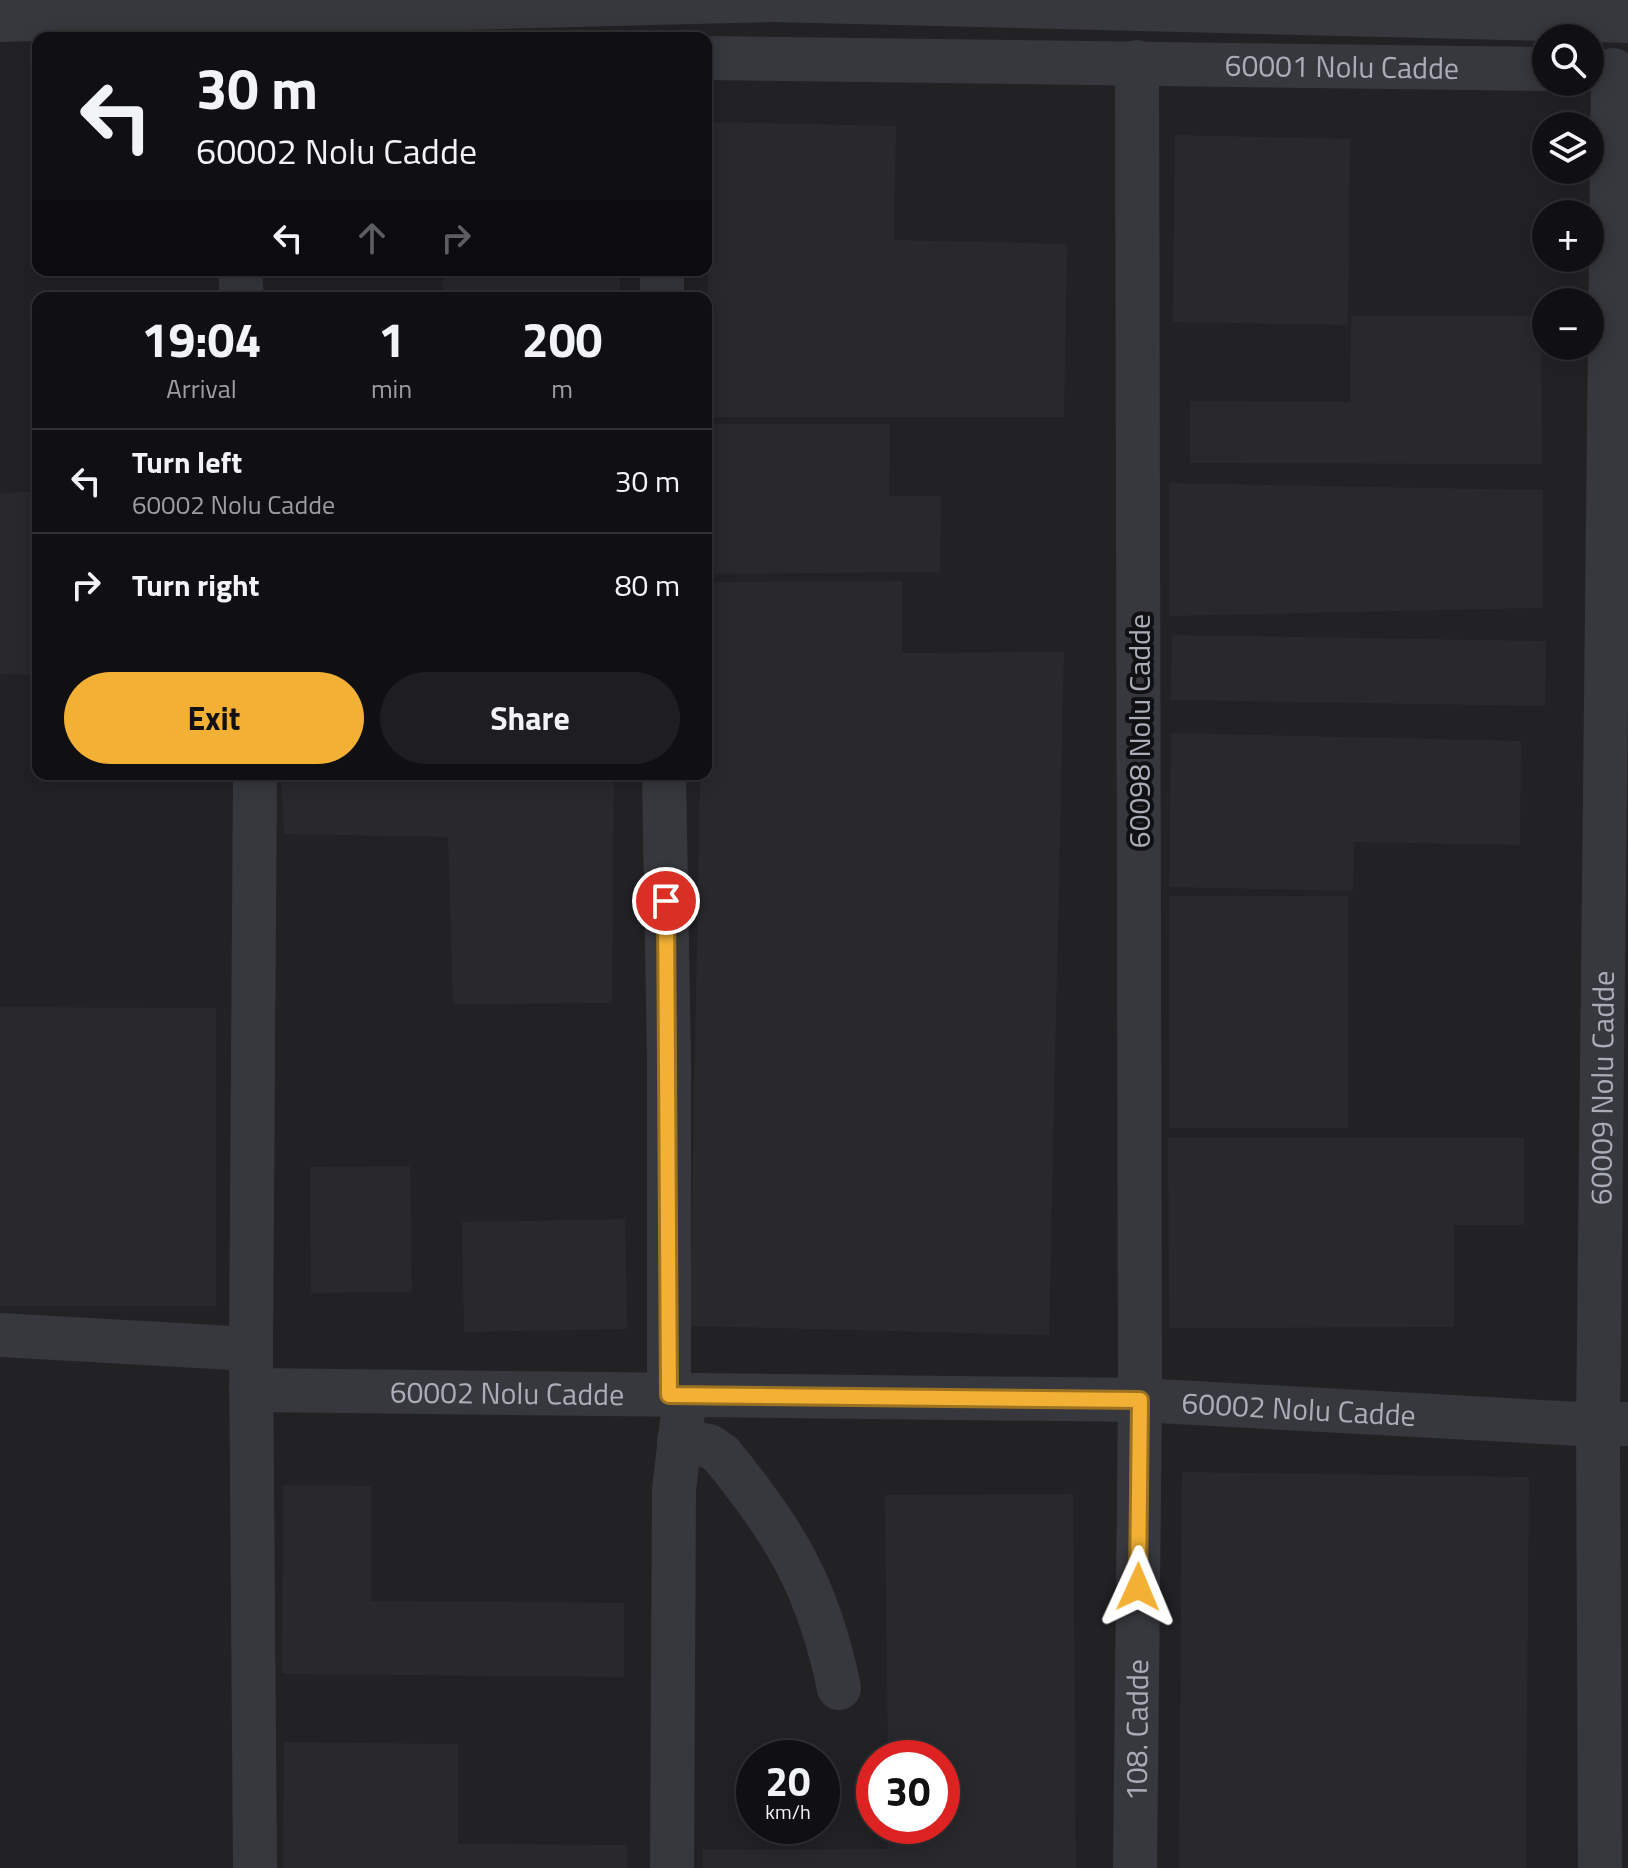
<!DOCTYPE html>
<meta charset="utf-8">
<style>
:root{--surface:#101012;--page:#1e1e20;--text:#f1f3f6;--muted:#9c9d9f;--line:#303032;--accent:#f2b134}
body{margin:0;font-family:"Titillium Web",sans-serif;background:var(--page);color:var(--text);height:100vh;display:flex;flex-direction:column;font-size:30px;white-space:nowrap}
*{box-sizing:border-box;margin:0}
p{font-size:26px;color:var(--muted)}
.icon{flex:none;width:44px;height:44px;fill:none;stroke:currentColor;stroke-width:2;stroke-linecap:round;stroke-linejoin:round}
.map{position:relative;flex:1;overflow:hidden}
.drawer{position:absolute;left:32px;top:292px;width:680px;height:488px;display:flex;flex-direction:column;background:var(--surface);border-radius:16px;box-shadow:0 4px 20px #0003,0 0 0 2px var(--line)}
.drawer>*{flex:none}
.hud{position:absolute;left:32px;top:32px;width:680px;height:244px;border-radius:16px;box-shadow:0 4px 20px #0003,0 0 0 2px var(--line);background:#101012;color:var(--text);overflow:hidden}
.buttons{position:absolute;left:1532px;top:24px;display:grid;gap:16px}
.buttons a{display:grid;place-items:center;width:72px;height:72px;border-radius:50%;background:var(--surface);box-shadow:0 4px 20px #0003,0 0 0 2px var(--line);font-size:40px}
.speed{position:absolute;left:736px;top:1740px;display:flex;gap:16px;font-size:40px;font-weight:700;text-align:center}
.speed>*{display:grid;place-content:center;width:104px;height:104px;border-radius:50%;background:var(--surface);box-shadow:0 4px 20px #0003,0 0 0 2px var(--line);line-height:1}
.speed small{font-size:20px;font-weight:400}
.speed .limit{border:12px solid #d22;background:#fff;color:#111}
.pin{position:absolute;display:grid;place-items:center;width:68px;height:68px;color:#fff;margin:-34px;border:4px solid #fff;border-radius:50%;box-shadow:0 2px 8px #0007}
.me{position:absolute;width:88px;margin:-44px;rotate:1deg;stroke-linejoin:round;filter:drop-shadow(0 0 6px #0008)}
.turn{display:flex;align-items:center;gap:28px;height:168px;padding:0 32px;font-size:36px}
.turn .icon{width:104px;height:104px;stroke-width:2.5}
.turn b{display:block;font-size:56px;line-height:68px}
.lanes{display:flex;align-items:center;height:76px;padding:0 32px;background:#0003;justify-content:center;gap:40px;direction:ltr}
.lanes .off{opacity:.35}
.eta{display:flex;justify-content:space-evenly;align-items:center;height:136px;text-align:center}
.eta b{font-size:48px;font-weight:700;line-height:56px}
.cta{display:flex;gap:16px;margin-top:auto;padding:16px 32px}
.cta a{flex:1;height:92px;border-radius:48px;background:var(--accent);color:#111;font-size:32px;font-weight:700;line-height:92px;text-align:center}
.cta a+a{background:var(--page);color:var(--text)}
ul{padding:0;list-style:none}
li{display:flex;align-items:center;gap:24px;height:104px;padding:0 32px;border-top:2px solid var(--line)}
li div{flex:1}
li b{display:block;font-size:30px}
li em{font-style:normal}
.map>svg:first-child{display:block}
.built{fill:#222225;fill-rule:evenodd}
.building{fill:#29292c}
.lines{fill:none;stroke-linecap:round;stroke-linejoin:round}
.minor{stroke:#37383d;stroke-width:44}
.route-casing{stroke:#9d7322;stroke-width:20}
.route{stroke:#f2b134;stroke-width:14}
.labels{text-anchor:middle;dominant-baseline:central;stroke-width:8;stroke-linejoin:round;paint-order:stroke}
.street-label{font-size:30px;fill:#a8adb8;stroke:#111113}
</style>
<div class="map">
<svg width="1628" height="1868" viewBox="0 0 1628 1868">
<rect width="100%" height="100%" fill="#161618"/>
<path class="built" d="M0,0H1628V1868H0ZM38,38H706V270H38ZM1546,38H1590V82H1546ZM1546,126H1590V170H1546ZM1546,214H1590V258H1546ZM38,298H706V774H38ZM1546,302H1590V346H1546ZM754,1758H822V1826H754ZM874,1758H942V1826H874Z"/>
<path class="building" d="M710,122L896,126L894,240L1067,244L1064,417H706Z
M1175,135L1350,139L1348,325L1173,322Z
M443,270H621L620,298H442Z
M1351,316H1541L1542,464L1190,463V401L1350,402Z
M706,424H890L889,496H941L940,572L706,574Z
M1169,483L1543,490V608L1169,616Z
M38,491V675L0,674V494Z
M902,581V653L1064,652L1049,1335L690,1326L700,774H706V582Z
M1172,635L1546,641L1545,706L1171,700Z
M1171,733L1521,741L1520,845L1354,842L1353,891L1169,887Z
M281,774H614L612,1003L453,1004L448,837L284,834Z
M1169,896H1348V1128H1169Z
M0,1007L216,1008V1306H0Z
M1168,1138H1524V1225H1454V1327L1169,1328Z
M410,1166L412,1292L311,1293L310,1167Z
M625,1219L627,1329L464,1332L462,1222Z
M1182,1472L1529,1477L1526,1868H1179Z
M283,1485L371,1486V1601L624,1603V1677L282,1674Z
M1073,1494L1076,1868H703V1850L888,1849V1826H942V1758H888L885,1495Z
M284,1742L458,1744V1844L627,1845V1868H283Z"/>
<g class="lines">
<g class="minor">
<path d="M773,0L1628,21"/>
<path d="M0,20L770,0"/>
<path id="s1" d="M706,58L1546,69"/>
<path d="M240,270L242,298"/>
<path d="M662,298V270"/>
<path d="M255,774L251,1349L255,1868"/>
<path d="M664,774L669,1060V1395"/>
<path d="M0,1335L251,1349"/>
<path id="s2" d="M251,1390L1140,1400L1598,1425L1628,1424"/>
<path d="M679,1441L709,1446L721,1454C786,1533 818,1587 839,1688"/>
<path d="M672,1868L674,1490L685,1395"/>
<path id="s3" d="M1135,1868L1140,1400L1137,62"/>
<path id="s4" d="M1600,1868L1598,1425L1613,70"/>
</g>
</g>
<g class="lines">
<g class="route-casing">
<path id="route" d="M666,901L669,1395L1140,1400L1138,1587"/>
</g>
<use href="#route" class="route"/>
</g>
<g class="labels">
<g class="street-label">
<text stroke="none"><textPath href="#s1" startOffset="636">60001 Nolu Cadde</textPath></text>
<text transform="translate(1139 731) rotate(-90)">60098 Nolu Cadde</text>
<text stroke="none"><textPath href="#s4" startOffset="780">60009 Nolu Cadde</textPath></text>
<text stroke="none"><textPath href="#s2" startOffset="256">60002 Nolu Cadde</textPath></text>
<text stroke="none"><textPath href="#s2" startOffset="1048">60002 Nolu Cadde</textPath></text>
<text stroke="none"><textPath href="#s3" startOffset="138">108. Cadde</textPath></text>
</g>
</g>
</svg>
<div class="buttons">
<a><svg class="icon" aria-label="search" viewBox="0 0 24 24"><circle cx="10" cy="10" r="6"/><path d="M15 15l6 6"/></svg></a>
<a><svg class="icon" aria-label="layers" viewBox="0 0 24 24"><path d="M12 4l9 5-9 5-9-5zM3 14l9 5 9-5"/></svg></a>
<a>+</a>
<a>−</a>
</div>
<div class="speed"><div>20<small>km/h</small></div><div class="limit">30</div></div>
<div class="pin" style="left:666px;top:901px;background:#d93025"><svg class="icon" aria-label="arrive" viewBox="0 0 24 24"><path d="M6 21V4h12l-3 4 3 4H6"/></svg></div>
<svg class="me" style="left:1138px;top:1587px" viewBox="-20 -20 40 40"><path d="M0-17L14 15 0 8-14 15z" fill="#f2b134" stroke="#fff" stroke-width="4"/></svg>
<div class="hud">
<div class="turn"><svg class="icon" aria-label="left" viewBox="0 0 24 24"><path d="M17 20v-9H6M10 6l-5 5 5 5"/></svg><div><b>30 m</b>60002 Nolu Cadde</div></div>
<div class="lanes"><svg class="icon" aria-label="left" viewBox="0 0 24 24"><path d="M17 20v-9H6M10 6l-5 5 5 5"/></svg><svg class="icon off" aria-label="ahead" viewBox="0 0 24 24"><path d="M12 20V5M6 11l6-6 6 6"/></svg><svg class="icon off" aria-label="right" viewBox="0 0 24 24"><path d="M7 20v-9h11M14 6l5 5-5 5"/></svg></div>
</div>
<section class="drawer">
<div class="eta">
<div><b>19:04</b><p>Arrival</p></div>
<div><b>1</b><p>min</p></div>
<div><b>200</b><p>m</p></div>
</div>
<ul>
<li><svg class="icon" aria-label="left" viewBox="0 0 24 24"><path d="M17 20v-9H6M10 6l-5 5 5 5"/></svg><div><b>Turn left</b><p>60002 Nolu Cadde</p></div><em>30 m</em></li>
<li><svg class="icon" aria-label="right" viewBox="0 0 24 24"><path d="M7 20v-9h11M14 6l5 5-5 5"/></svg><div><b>Turn right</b></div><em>80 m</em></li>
</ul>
<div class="cta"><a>Exit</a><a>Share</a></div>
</section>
</div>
